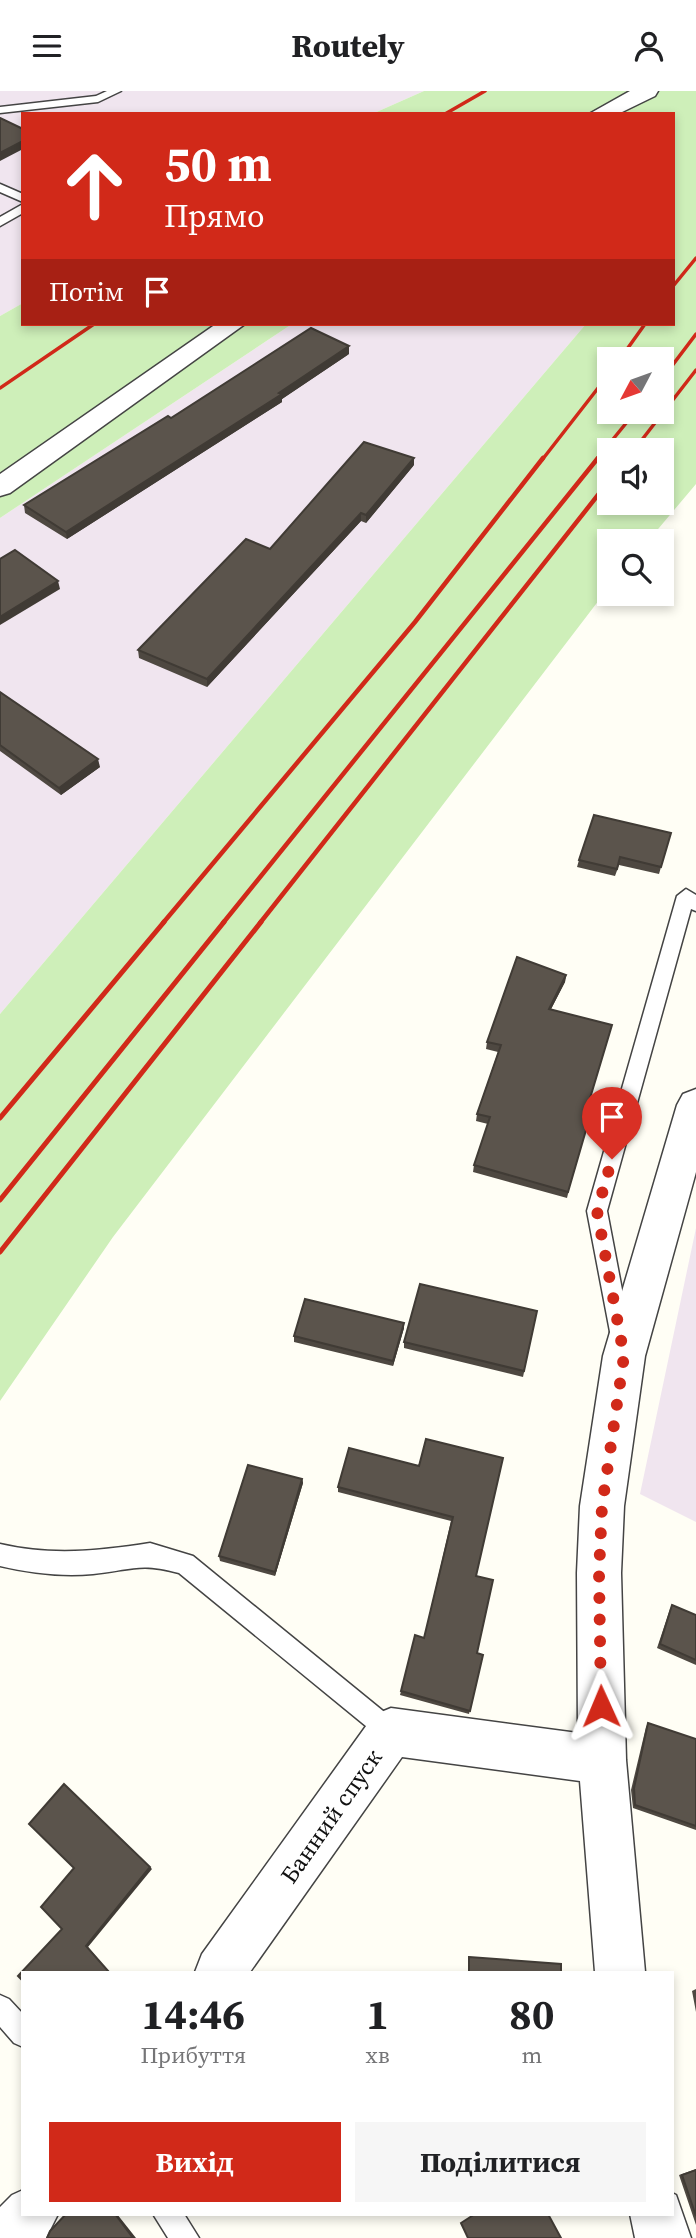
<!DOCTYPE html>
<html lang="uk">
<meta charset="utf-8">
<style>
:root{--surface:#fff;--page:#f6f6f6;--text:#202124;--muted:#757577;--accent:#d12919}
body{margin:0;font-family:"Source Serif 4",serif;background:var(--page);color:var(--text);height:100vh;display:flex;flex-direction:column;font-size:26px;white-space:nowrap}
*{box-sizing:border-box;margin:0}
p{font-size:23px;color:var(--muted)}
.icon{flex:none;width:38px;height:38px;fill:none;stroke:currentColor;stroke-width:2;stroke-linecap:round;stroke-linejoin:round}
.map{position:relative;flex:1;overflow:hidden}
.panel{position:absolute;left:21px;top:1880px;width:653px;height:245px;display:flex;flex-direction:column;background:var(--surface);border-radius:0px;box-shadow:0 4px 10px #0003}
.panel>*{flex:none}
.hud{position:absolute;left:21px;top:21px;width:654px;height:214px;border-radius:0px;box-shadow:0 4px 10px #0003;background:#d12919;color:#fff;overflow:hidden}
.needle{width:46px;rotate:229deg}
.fabs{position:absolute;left:597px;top:256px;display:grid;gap:14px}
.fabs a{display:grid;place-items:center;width:77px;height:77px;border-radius:0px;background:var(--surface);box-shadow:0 4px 10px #0003;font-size:35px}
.pin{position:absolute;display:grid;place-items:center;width:60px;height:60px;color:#fff;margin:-72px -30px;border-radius:50% 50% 50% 0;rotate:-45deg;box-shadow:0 0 7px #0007}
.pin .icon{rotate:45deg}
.me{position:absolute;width:77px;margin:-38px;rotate:359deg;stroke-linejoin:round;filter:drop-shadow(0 0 5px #0008)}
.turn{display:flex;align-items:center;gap:24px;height:147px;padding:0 28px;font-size:32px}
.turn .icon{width:91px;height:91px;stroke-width:2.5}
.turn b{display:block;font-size:49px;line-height:60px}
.then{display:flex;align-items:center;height:66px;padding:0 28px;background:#0003;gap:14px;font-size:26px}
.eta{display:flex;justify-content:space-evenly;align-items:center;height:119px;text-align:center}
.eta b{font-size:42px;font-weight:700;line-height:49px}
.button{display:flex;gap:14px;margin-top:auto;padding:14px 28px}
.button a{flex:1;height:80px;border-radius:0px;background:var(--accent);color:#fff;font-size:28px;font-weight:700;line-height:80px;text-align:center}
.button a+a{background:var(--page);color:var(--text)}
header{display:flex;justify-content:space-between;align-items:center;height:91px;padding:0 28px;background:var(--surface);font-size:32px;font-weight:700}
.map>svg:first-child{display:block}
.industrial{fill:#f0e5ef}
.green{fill:#ceefb9;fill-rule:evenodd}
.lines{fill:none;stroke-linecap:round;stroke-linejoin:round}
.lane-casing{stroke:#444;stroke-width:3}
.street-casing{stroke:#444;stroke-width:3}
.lane{fill:#fff;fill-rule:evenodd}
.street{fill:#fff;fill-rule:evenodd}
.rail-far2{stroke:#d12919;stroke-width:3.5}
.rail-far1{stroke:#d12919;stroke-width:4.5}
.rail{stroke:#d12919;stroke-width:5}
.wall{fill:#4e4841}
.shaded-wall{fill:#403b35}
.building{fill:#5b544c;stroke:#403b35;stroke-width:2}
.route{stroke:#d12919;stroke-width:12;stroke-dasharray:0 21.6}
.labels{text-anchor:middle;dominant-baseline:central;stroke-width:7;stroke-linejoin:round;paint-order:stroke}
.near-street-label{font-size:24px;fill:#111;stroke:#fff}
</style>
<header><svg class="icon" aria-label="menu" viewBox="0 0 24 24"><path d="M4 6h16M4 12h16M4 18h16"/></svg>Routely<svg class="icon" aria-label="person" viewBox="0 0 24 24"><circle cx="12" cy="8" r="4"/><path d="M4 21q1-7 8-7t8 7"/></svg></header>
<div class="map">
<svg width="696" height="2147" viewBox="0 0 696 2147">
<rect width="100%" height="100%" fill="#fffef5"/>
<path class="industrial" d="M0,0H424L372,23H23V212L0,225Z
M292,233H586L0,923V427Z
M696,1137V1431L640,1403Z"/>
<path class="green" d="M424,0H696V393L648,450H609V496L113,1146L0,1310V923L586,233H674V23H372ZM609,268H662V320H609ZM609,359H662V411H609Z
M23,212V233H292L0,427V225Z"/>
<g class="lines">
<g class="lane-casing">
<path id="lane" d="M107,0H121L98,11L0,22V16L96,5Z
M0,93L23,103V111L0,101Z
M23,113V122L0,135V126Z
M686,798L696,804V820L691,818L607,1120L631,1246L628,1253L621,1255L614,1253L611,1246L587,1120L677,805Z
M150,1452L193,1465L399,1633L403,1641L399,1649L391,1653L383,1649L179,1482C140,1471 131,1479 93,1483C62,1486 30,1482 0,1475V1453C51,1465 99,1460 150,1452Z
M0,1904L9,1908L23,1923V1956L14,1952L0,1936Z
M153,2123H184L199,2147H168Z"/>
</g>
<g class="street-casing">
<path id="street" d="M630,0H658L655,5L618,23H589Z
M216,233H245L10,402L0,405V383Z
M696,998V1081L645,1265L624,1415L621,1482L626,1669L645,1881H595L580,1690L402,1666L250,1881H195L202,1863L374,1624L391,1617L578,1642L577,1482L580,1415L603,1265L677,1014L683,1003Z
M23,2099V2123H58L46,2147H0V2116L12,2104Z
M672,2102L676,2104L691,2147H635L630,2123H672Z"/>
</g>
<use href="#lane" class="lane"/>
<use href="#street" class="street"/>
<path class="rail-far2" d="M445,23L485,0
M674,194L696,167
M620,268L645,233
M662,288L696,243
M0,297L94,233
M634,359L696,279
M542,369L609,283
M596,369L636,320"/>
<path class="rail-far1" d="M163,832L415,531L543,367
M223,832L598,367
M260,832L609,390"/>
<path class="rail" d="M0,1027L164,831
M0,1109L224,831
M0,1161L261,831"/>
</g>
<path class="wall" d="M349,263L282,308V311L67,448L25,422L24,414L171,327Z
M414,374L366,432L361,430L207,596L139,567L138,559L270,458Z
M0,601L100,676L61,704L0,660Z
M671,742L659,783L619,774L615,785L577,776L579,769Z
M566,884L565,891L551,918L589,1014L567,1107L473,1081L474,1074L488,1033L476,1030L477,1023L498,961L486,958L487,951Z
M537,1220L523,1286L404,1257V1251Z
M404,1232V1237L393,1275L294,1251V1245Z
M426,1348L476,1485L477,1562L483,1564L469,1623L400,1604L401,1600L424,1547L451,1430L338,1401V1396L419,1375Z
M302,1388L303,1392L275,1485L220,1470L219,1465Z
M672,1514L696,1524V1574L657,1557L670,1518Z
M648,1632L696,1648V1739L633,1717L631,1699L646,1636Z
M696,1898V1921L692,1900Z
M696,2078V2134L679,2084Z"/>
<path class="shaded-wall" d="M23,50V58L0,70V62Z
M349,255V263L282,308V311L67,448L66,441Z
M414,367V374L366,432V424Z
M361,422V430L207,596V588Z
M58,490L60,498L0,534V526Z
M98,668L100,676L61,704L59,697Z
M566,884L565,891L548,924L549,918Z
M404,1232V1237L393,1275V1270Z
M302,1388L303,1392L275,1485V1481Z
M150,1776L152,1778L88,1856L109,1881L86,1855Z
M115,2123H117L136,2147H133Z"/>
<path class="building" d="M0,27L23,38V50L0,62Z
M311,237L349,255L279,302L282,303L66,441L24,414L168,325L171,327Z
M364,351L414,367L366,424L361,422L207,588L138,559L246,448L270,458Z
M15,459L58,490L0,526V468Z
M0,601L98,668L59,697L0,654Z
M594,724L671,742L661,776L620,766L617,778L579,769Z
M517,866L566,884L549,918L612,934L588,1014L593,1015L568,1101L474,1074L490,1026L477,1023L501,954L487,951Z
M420,1193L537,1220L524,1280L404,1251Z
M305,1208L404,1232L393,1270L294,1245Z
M426,1348L503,1367L476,1485L493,1489L477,1562L483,1564L470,1620L401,1600L415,1544L424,1547L453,1426L338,1396L349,1357L419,1375Z
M248,1374L302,1388L275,1481L219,1465Z
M672,1514L696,1524V1569L660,1553Z
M648,1632L696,1648V1735L635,1714L634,1697Z
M64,1693L150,1776L86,1855L109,1881H23V1890L18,1885L62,1838L41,1816L74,1777L29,1733Z
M469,1866L561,1873V1881H469Z
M696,2079V2125L682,2084Z
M66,2123H115L133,2147H47L50,2140Z
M475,2123H548L561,2147H468L461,2132Z"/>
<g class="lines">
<path class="route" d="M601,1615L599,1482L602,1415L624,1265L597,1120L612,1068"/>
</g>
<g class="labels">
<g class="near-street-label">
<text transform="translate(331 1725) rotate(-55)">Банний спуск</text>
</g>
</g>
</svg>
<div class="fabs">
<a><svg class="needle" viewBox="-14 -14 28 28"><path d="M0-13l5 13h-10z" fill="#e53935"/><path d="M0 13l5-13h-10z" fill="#757577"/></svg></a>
<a><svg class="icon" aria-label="sound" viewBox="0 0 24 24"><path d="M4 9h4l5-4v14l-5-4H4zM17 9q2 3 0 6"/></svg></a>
<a><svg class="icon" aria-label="search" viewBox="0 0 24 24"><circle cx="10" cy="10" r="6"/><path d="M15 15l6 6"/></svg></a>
</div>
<div class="pin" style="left:612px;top:1068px;background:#d93025"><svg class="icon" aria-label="arrive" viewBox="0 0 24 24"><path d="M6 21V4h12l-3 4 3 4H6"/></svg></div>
<svg class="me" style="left:601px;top:1615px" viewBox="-20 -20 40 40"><path d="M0-17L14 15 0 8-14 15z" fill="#d12919" stroke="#fff" stroke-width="4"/></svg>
<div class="hud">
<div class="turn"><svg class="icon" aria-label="ahead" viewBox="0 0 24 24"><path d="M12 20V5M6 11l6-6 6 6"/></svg><div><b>50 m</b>Прямо</div></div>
<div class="then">Потім<svg class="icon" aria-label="arrive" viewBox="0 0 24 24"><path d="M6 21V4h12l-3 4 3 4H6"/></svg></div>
</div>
<section class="panel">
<div class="eta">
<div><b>14:46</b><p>Прибуття</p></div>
<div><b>1</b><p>хв</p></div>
<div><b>80</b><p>m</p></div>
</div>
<div class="button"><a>Вихід</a><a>Поділитися</a></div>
</section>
</div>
